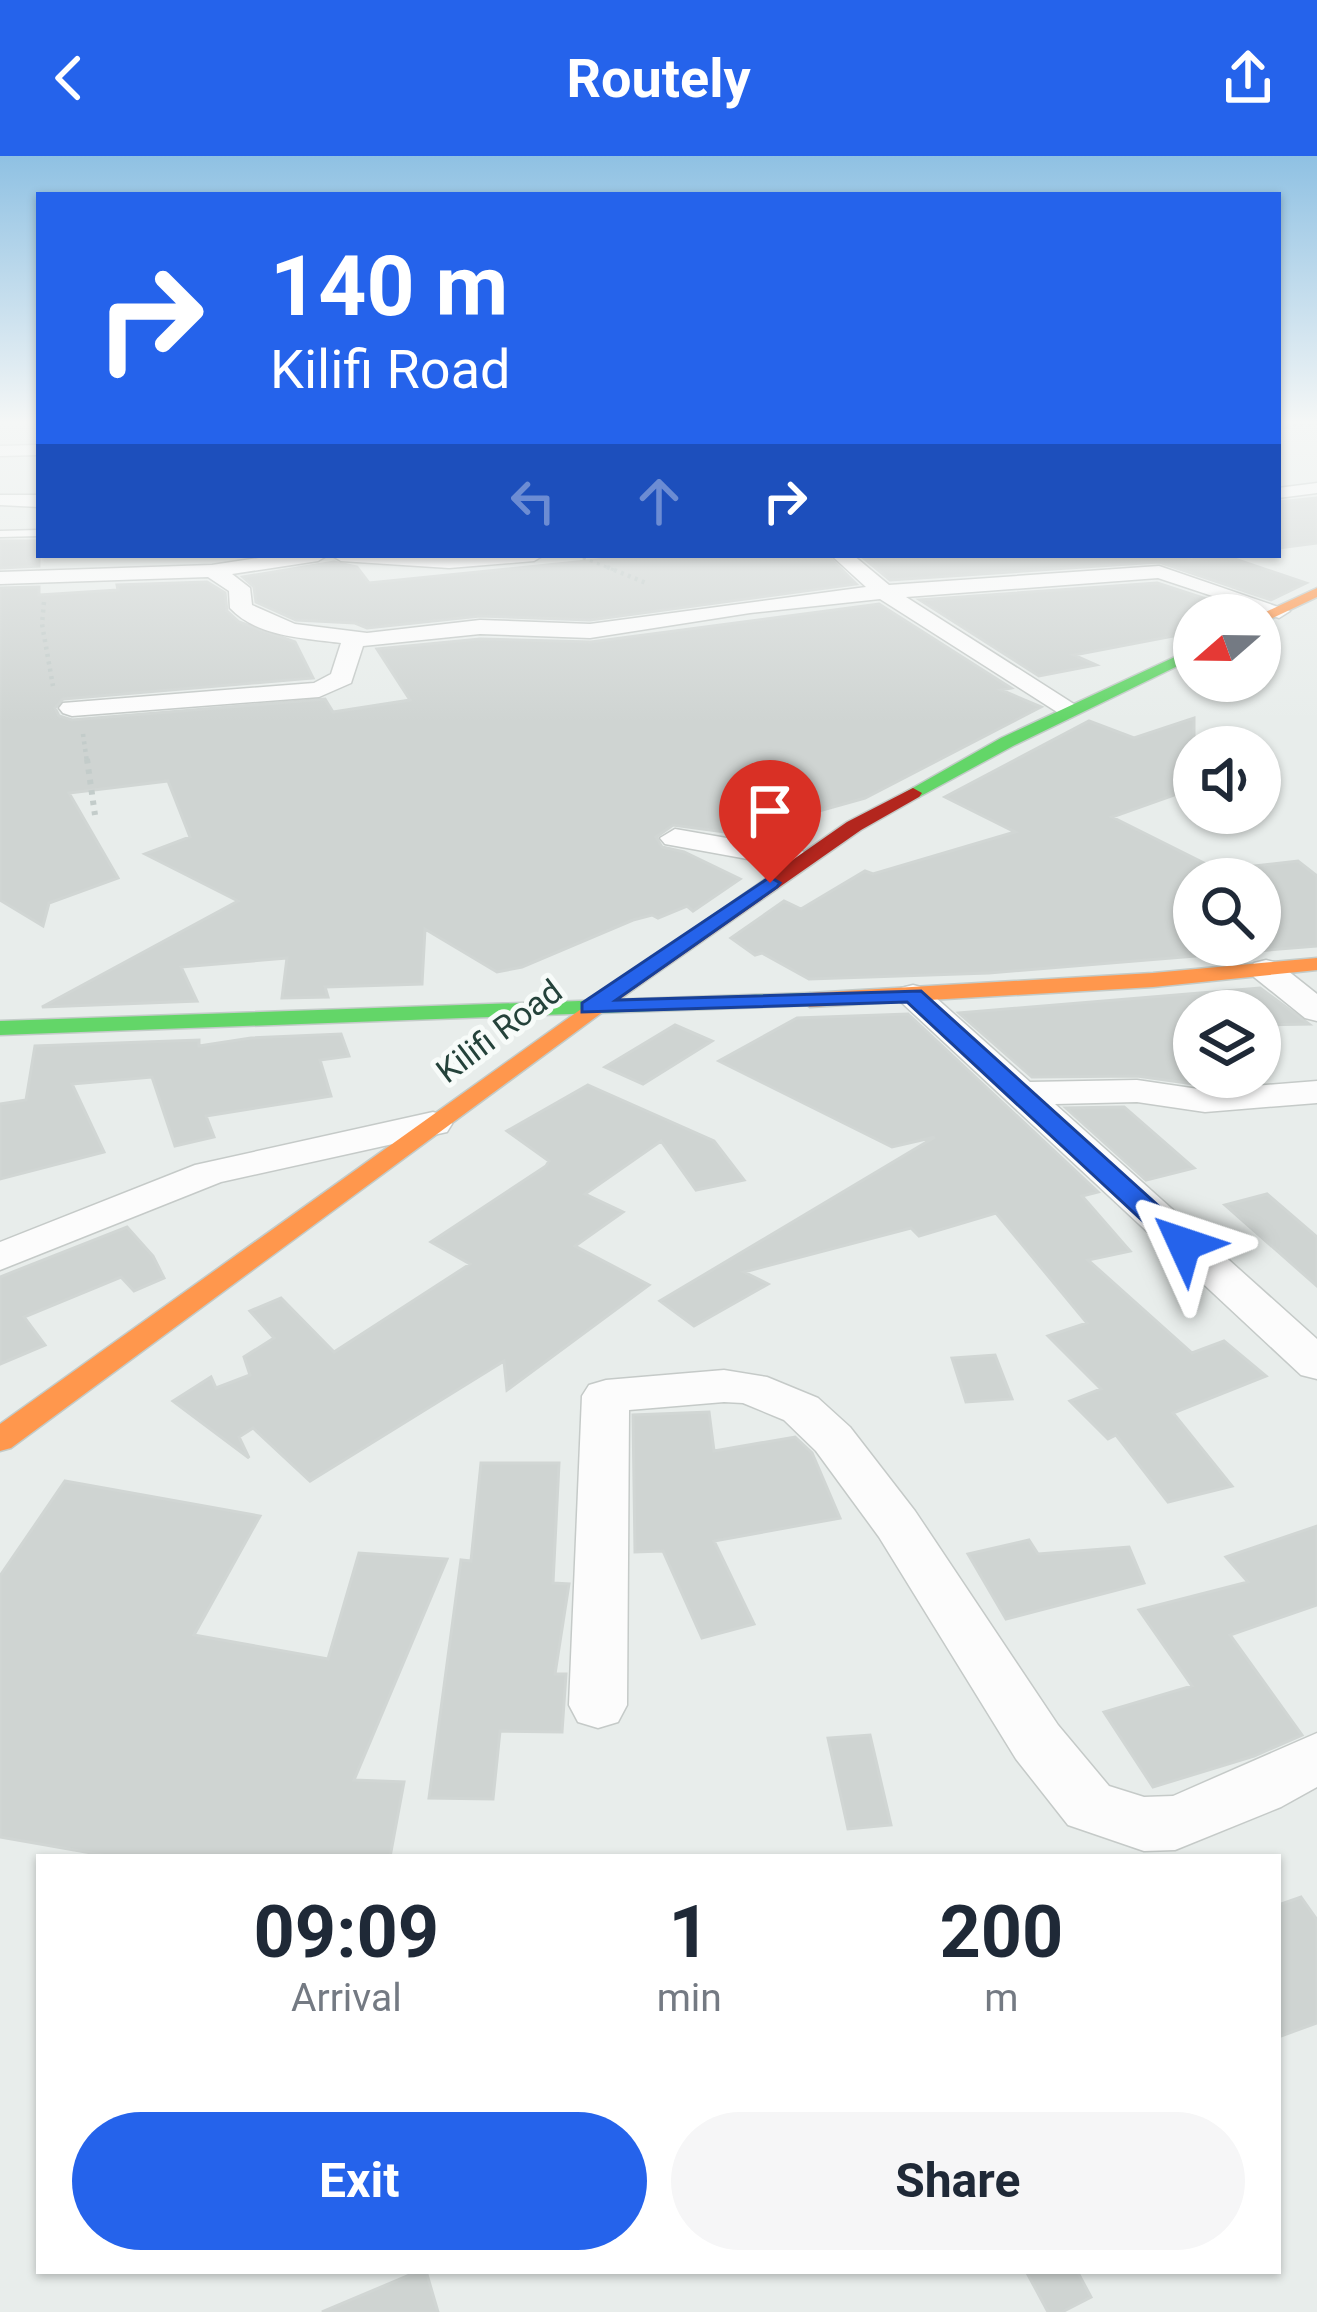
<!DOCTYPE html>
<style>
:root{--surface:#fff;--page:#f6f6f7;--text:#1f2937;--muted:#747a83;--accent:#2563eb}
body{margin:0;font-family:Roboto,sans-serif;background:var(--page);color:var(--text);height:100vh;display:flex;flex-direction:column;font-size:45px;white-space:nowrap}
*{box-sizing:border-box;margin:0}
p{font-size:39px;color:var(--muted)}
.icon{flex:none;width:66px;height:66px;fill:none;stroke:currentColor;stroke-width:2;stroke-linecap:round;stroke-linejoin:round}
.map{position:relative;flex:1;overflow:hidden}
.drawer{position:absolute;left:36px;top:1698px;width:1245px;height:420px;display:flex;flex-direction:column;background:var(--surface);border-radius:0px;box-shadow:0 3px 9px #0004}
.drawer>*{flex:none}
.top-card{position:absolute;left:36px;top:36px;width:1245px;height:366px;border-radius:0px;box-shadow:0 3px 9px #0004;background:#2563eb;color:#fff;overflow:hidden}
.needle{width:78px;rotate:250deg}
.fabs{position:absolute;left:1173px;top:438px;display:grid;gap:24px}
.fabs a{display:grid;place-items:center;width:108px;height:108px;border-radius:50%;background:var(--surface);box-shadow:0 3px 9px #0004;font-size:60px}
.pin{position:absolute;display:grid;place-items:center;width:102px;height:102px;color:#fff;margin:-123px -51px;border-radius:50% 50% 50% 0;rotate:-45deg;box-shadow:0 0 12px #0007}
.pin .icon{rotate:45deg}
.me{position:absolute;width:132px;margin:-66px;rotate:312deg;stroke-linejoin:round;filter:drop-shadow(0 0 9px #0008)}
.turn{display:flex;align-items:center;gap:42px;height:252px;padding:0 36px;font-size:54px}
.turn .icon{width:156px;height:156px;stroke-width:2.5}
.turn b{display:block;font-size:84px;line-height:102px}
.lanes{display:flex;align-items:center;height:114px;padding:0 36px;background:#0003;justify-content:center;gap:60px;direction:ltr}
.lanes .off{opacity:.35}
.eta{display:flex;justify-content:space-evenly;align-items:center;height:204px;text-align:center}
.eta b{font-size:72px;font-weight:700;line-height:84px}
.action{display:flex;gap:24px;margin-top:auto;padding:24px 36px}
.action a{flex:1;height:138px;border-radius:72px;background:var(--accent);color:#fff;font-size:48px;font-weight:700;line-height:138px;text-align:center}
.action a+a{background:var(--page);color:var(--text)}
header{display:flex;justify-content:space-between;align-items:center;height:156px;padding:0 36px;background:var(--accent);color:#fff;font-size:54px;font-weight:700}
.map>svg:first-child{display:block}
.building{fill:#cfd4d2;stroke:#d1d6d4;stroke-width:3;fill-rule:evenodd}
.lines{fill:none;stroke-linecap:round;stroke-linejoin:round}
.lane-casing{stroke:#c5cac8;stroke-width:3}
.street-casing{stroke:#c5cac8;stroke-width:3}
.fast-casing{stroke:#c3cbc8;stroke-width:3}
.slow-casing{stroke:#c3cbc8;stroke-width:3}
.jam-casing{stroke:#c3cbc8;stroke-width:3}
.path-far2{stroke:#c3ccca;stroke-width:3;stroke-dasharray:3 4.5;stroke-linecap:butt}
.path-far1{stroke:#c3ccca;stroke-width:4.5;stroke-dasharray:3 4.5;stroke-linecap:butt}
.path{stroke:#c3ccca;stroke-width:6;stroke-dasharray:4.5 6;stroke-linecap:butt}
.lane{fill:#fcfcfc;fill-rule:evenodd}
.street{fill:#fcfcfc;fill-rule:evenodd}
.fast{fill:#63d668;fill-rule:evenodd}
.slow{fill:#ff974d;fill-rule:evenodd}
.jam{fill:#b3261e;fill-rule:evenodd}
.route{fill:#2563eb;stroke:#184099;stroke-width:3}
.labels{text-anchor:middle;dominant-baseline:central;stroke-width:10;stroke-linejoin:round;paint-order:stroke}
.street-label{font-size:33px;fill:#24423a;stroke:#f7fbf9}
</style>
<header><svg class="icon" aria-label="back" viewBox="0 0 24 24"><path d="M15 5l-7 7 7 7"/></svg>Routely<svg class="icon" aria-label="share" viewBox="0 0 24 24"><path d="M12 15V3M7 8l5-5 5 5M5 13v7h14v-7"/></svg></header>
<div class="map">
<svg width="1317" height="2156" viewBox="0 0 1317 2156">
<rect width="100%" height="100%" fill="#e8edeb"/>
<path class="building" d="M1317,342V387L1278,392V346Z
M0,385H39V410L0,412Z
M646,399H827L856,428L590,464L480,460L367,472L355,467L296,464L256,446L254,431L243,421L334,406L357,411L369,427Z
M860,399H1189V404L1226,400L1306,427L1271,444L1159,406L890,424Z
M207,426L225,437L227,455L239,466L295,486L313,522L63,543L55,552L59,560L72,564L325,543L333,556L410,544L377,493L480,483L591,486L879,448L1011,532L1001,534L1041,551L865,642L748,675L755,680L673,669L656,681L662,691L684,696L740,723L693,755L687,750L658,762L652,759L633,764L522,811L497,816L425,773L422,828L325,831L328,841L282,842L287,802L181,811L197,845L42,851L238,745L145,698L190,681L168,625L69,637L118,722L49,747L43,770L0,744V432L39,431V439L118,434L117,429Z
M1157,427L1246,456L1194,459V476L1074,499L1096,509L1039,520L920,444Z
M1194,562V632L1112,661L1218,714L1298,705L1317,720V790L989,817L809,823L762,797L755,799L731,782L784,745L801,753L865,715L873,718L1015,676L945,641L1089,565L1134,582ZM1194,723H1260V789H1194Z
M1260,832L1309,868L1260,869V855H1194V928L1137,920L1032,921L959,857Z
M908,858L1098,1036L1082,1040L1130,1095L1088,1104L1192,1197L1224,1185L1266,1220L1173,1257L1232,1330L1168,1346L1116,1279L1108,1283L1070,1245L1101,1233L1048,1180L1087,1167L996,1057L919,1080L911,1072L744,1116L768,1128L694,1170L660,1145L935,981L892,991L719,905L797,862Z
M675,869L712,885L643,928L605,911Z
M341,878L349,900L320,904L331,940L206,960L214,981L175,990L152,921L72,928L104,996L0,1023V948L26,944L35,890L199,884V890L251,882Z
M588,929L714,985L744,1024L696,1034L661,985L585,1038L623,1056L575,1090L649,1129L507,1234L504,1205L310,1325L253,1272L239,1281L249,1302L173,1245L211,1221L216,1232L250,1219L244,1201L274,1182L250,1155L281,1142L334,1196L470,1108L431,1086L546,1010L549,1005L507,975Z
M1124,951L1194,1012L1146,1024L1066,952Z
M1267,1038L1317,1081V1130L1225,1049Z
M127,1071L153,1100L164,1122L134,1135L121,1121L24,1161L45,1189L0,1208V1121Z
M995,1199L1012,1243L966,1246L952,1202Z
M709,1256L714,1295L795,1281L812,1297L840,1362L714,1385L754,1468L702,1482L663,1395L635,1396L633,1259Z
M481,1307H559L553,1427L569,1428L555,1518H566L562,1576L500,1575L493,1643L429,1642L461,1404L471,1405Z
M65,1325L260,1360L194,1479L328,1503L359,1397L447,1403L354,1624L404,1626L390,1701H114L0,1681V1420Z
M1317,1370V1449L1230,1479L1302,1579L1254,1600L1153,1631L1104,1556L1192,1530L1139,1454L1248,1426L1226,1401Z
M1029,1384L1038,1398L1129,1391L1144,1427L1006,1463L968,1398Z
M870,1579L891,1669L848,1673L828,1582Z
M1301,1741L1317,1764V1867L1278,1881V1749Z
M419,2115H426L438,2156H322Z
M1026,2115H1077L1091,2141L1062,2156H1048Z"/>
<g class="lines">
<g class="lane-casing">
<path id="lane" d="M39,374V380L0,381V375Z"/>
</g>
<g class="street-casing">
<path id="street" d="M39,289V299L0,300V290Z
M1317,327V337L1278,342V332Z
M0,339H39V351L0,349Z
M278,399H328L318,405L232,418L250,432L252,449L295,468L367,477L480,464L590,468L866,431L831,399H853L889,429L1159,410L1290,455L1279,462L1158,422L906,441L1077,550L1081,555L1068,563L880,443L750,457L590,482L480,478L363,490L351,527L319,541L72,560L63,557L59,552L63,547L314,527L331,518L341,487C304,482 257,481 230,452L229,435L208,421L0,428V416L212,409Z
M331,399H544L534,405L449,412L341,405Z
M675,673L802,695L817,704L802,713L665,688L660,682Z
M1266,804L1278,807L1317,838V865L1305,862L1254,821L1249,814L1254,807Z
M913,829L925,832L1030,926L1137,924L1205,934L1317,925V947L1205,956L1137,946L1055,948L1317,1183V1223L1301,1219L901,846L896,839L901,832Z
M433,956L447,960L452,968L447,976L221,1026L0,1114V1086L195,1009Z
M724,1214L767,1221L818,1242L850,1271L915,1355L1058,1569L1109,1630L1144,1641L1173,1640L1317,1577V1631L1281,1651L1175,1694L1144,1695L1068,1669L1016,1603L879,1381L816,1295L784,1264L743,1247L724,1246L629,1254L627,1549L618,1566L598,1572L578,1566L569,1549L582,1240L589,1229L606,1224Z"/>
</g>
<g class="fast-casing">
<path id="fast" d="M1194,492V502L1013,590L919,641L904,637L1001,582Z
M810,837L821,844L818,849L0,879V865Z"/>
</g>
<g class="slow-casing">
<path id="slow" d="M1317,432V441L1260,468L1259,459Z
M1317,802V814L1153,831L810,851L799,844L810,837L1153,817Z
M626,821L637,828L634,833L11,1292L0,1295V1268Z"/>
</g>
<g class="jam-casing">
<path id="jam" d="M913,632L922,637L919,641L861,674L634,833H618L615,828L847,666Z"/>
</g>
<path class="path-far2" d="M1278,271L1317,268
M576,399L614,414"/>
<path class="path-far1" d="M607,411L646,427
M44,446L42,468L53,530
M83,578L87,606"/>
<path class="path" d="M87,603L95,659"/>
<use href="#lane" class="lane"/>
<use href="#street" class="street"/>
<use href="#fast" class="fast"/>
<use href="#slow" class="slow"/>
<use href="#jam" class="jam"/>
</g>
<linearGradient id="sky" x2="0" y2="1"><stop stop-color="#8fc1e3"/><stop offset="0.47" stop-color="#f5f7f6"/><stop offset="1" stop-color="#f5f7f6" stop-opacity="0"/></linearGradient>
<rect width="1317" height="567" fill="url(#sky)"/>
<path class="route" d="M770,721L780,727L777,731L616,844L921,835L1194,1082L1198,1088L1194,1094H1174L907,846L582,856V847Z"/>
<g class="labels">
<g class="street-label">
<text transform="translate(499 875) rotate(-37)">Kilifi Road</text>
</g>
</g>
</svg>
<div class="fabs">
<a><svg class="needle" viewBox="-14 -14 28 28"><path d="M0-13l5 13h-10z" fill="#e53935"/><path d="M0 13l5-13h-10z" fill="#747a83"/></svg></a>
<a><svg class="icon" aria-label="sound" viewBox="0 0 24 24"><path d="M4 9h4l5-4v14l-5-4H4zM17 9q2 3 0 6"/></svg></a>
<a><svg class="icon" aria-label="search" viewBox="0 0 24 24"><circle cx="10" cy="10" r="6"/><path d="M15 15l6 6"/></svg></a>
<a><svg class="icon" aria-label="layers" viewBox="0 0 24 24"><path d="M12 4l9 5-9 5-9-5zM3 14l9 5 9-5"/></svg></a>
</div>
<div class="pin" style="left:770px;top:727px;background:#d93025"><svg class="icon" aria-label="arrive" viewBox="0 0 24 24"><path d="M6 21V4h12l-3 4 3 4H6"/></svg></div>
<svg class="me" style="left:1184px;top:1088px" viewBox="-20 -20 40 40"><path d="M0-17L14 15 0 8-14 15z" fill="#2563eb" stroke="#fff" stroke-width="4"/></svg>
<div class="top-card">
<div class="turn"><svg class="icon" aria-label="right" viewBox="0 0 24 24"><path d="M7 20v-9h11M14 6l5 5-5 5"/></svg><div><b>140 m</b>Kilifi Road</div></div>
<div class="lanes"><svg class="icon off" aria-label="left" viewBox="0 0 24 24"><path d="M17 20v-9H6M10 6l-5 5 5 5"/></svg><svg class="icon off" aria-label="ahead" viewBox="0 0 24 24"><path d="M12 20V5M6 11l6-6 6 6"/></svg><svg class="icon" aria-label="right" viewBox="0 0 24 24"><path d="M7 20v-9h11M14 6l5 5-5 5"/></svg></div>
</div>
<section class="drawer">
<div class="eta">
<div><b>09:09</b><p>Arrival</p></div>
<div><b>1</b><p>min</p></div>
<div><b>200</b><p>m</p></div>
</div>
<div class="action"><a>Exit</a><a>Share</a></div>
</section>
</div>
